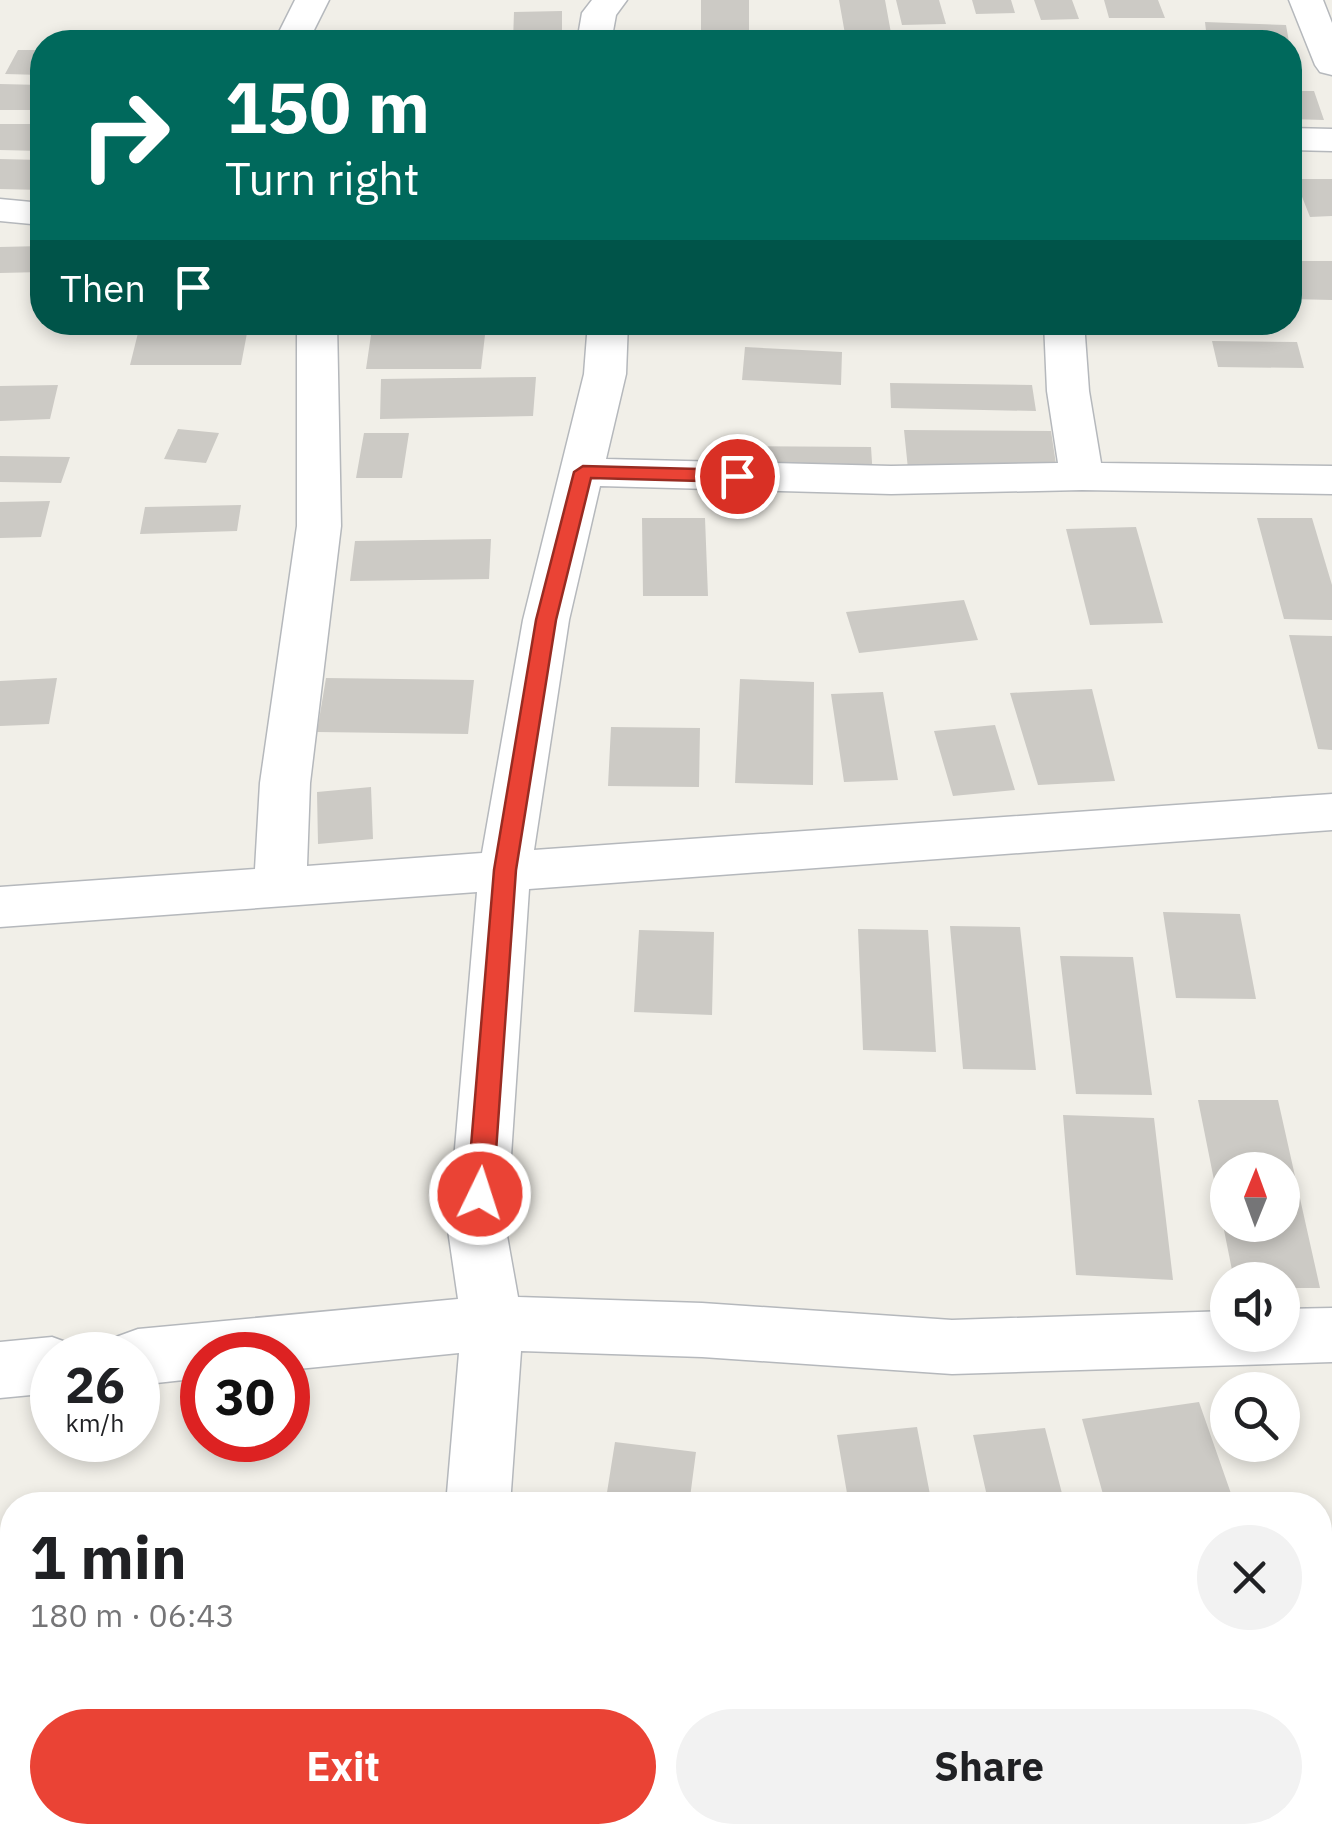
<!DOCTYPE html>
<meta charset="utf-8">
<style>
:root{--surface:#fff;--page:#f2f2f2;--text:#202124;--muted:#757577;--accent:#ea4335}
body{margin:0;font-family:"IBM Plex Sans",sans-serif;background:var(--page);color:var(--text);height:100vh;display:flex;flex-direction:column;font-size:38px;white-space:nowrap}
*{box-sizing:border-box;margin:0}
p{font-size:32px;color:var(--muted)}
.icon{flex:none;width:55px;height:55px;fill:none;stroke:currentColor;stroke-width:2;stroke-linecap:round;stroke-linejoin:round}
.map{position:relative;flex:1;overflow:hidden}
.details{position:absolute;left:0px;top:1492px;width:1332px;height:352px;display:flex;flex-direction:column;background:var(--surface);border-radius:40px 40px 0 0;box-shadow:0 5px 15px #0003}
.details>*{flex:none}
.top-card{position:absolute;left:30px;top:30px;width:1272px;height:305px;border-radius:40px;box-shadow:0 5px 15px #0003;background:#00695c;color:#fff;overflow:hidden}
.needle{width:65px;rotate:1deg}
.tools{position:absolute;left:1210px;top:1152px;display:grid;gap:20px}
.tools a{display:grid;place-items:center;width:90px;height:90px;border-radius:50%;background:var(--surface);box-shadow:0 5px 15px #0003;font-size:50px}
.speed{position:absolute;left:30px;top:1332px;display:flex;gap:20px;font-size:50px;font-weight:700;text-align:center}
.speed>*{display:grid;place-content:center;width:130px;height:130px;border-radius:50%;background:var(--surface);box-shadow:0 5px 15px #0003;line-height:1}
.speed small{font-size:25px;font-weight:400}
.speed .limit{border:15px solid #d22;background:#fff;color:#111}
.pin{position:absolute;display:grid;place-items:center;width:85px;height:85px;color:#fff;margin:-42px;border:5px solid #fff;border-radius:50%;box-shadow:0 2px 10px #0007}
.me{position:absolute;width:110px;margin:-55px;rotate:4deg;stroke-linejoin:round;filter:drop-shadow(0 0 8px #0008)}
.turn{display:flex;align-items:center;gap:35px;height:210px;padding:0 30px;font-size:45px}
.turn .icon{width:130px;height:130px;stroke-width:2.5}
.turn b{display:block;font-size:70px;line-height:85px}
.then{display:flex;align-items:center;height:95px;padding:0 30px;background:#0003;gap:20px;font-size:38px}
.round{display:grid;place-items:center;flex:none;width:105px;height:105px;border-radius:52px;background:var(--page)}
.overview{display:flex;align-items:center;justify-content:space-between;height:170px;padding:0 30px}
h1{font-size:60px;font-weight:700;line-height:75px}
.action{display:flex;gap:20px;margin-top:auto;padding:20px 30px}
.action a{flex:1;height:115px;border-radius:60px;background:var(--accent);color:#fff;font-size:40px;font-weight:700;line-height:115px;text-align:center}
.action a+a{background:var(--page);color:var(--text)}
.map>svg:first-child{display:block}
.building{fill:#cccac5;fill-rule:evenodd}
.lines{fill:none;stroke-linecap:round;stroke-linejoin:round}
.minor-casing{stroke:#b5b8bc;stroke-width:3}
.minor{fill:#fff;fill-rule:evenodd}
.route{fill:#ea4335;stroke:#982c22;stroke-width:2.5}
</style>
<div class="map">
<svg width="1332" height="1843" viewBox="0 0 1332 1843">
<rect width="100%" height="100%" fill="#f1efe8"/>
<path class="building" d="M701,0H749V42H701Z
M839,0H885L891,33L845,34Z
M896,0H939L946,24L902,25Z
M972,0H1011L1015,13L976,14Z
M1034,0H1072L1079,19L1041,20Z
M1104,0H1158L1165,18H1109Z
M562,11V40L513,41L514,12Z
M1205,22L1286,25L1289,42L1207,39Z
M18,50H42V75L5,74Z
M0,84L42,85V110H0Z
M1290,91H1314L1324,120L1290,119Z
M0,124H42V151L0,150Z
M0,159L42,160V190L0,189Z
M1295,179H1332V216L1310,217Z
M42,246V272L0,273V247Z
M1290,261H1332V300L1291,299Z
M913,322H1014L1016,334L914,333Z
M138,333H247L241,365H130Z
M371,335H485L481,369H366Z
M1212,341L1297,342L1304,368L1218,367Z
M745,347L842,352L841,385L742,380Z
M536,377L533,416L380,419L381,379Z
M890,383L1032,385L1036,411L891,408Z
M58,385L50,419L0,421V386Z
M178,429L219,433L206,463L164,459Z
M904,430L1051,431L1057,471L908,469Z
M364,433H409L402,478H356Z
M741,446L871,447L873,478L741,477Z
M0,456L70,457L61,483L0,482Z
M50,501L41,537L0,538V502Z
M241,505L237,531L140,534L145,507Z
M642,518H705L708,596H643Z
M1257,518H1312L1332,585V620L1284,619Z
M1136,527L1163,623L1090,625L1066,529Z
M491,539L489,579L350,581L355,541Z
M964,600L978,640L859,653L846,612Z
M1289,635L1332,636V750L1318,749Z
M57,678L49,724L0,726V681Z
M326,678L474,680L468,734L317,732Z
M740,679L814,682L813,785L735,783Z
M1092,689L1115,781L1038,785L1010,693Z
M883,692L898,780L844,782L831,694Z
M995,725L1015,790L953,796L934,731Z
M611,727L700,728L699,787L608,786Z
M371,787L373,839L318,844L317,792Z
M1163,912L1240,914L1256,999L1176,998Z
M950,926L1020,927L1036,1070L963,1069Z
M858,929L928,930L936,1052L863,1050Z
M639,930L714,932L712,1015L634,1012Z
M1060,956L1133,957L1152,1095L1076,1094Z
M1198,1100H1278L1320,1288H1282V1280H1234ZM1228,1170H1282V1225H1228Z
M1063,1115L1154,1118L1173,1280L1076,1275Z
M1199,1402L1235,1505H1106L1082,1419Z
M917,1427L932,1505H849L837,1435Z
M1045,1428L1065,1505H989L973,1435Z
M615,1442L696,1452L689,1505H605Z
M0,1550H12V1631H0Z
M884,1832H1141L1057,1843H884Z"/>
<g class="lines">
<g class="minor-casing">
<path id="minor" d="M295,0H329L308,42H274Z
M592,0H627L616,15L611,42H577L582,13Z
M1289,0H1323L1332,23V75L1320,72L1315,65Z
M1290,128L1332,129V151L1290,150Z
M0,199L42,203V225L0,221Z
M297,322H337L341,526L310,783L307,866L482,853L523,620L584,374L588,322H628L626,374L606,459L891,466L1058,463L1047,391L1044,322H1084L1089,391L1101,463L1332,466V494L1082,490L891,494L600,486L569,620L534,850L1332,794V830L529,889L506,1230L518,1297L702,1303L952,1320L1228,1311V1335H1282V1309L1332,1308V1362L952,1374L702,1357L521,1351L510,1505H446L459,1353L288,1370V1355H202V1378L138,1385V1355H108L116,1337L138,1329L458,1299L448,1230L477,892L0,927V887L255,869L260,783L297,526Z
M52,1337L74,1345L78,1355H52V1393L0,1398V1342Z
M1320,1790H1332V1843H1291L1287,1832H1320Z
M443,1832H515V1843H443Z
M1044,1832H1267L1262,1843H1040Z"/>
</g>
<use href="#minor" class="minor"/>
</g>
<path class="route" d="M583,466L737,470L746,476L737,482L591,478L556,620L516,870L493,1194L489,1202L480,1205L471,1202L467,1194L494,870L536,620L574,472Z"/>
</svg>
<div class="tools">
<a><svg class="needle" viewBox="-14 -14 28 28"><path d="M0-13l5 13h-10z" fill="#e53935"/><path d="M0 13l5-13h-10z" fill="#757577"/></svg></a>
<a><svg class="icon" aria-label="sound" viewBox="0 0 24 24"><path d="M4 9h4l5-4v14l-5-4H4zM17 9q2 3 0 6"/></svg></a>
<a><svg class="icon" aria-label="search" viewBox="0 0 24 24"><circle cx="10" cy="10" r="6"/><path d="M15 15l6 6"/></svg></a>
</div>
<div class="speed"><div>26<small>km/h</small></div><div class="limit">30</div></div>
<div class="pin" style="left:737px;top:476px;background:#d93025"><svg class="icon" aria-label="arrive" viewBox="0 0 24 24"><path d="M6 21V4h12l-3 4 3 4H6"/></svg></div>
<svg class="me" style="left:480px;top:1194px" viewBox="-20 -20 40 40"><circle r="17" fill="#ea4335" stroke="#fff" stroke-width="3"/><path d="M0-11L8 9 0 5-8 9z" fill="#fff"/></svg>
<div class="top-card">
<div class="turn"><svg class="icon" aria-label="right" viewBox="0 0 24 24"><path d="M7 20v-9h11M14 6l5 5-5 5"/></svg><div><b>150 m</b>Turn right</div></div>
<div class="then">Then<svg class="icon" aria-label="arrive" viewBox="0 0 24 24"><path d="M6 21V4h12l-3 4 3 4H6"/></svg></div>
</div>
<section class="details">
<div class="overview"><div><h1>1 min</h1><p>180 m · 06:43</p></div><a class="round"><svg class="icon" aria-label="close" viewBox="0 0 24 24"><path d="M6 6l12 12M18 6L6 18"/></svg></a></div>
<div class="action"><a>Exit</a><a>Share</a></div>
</section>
</div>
